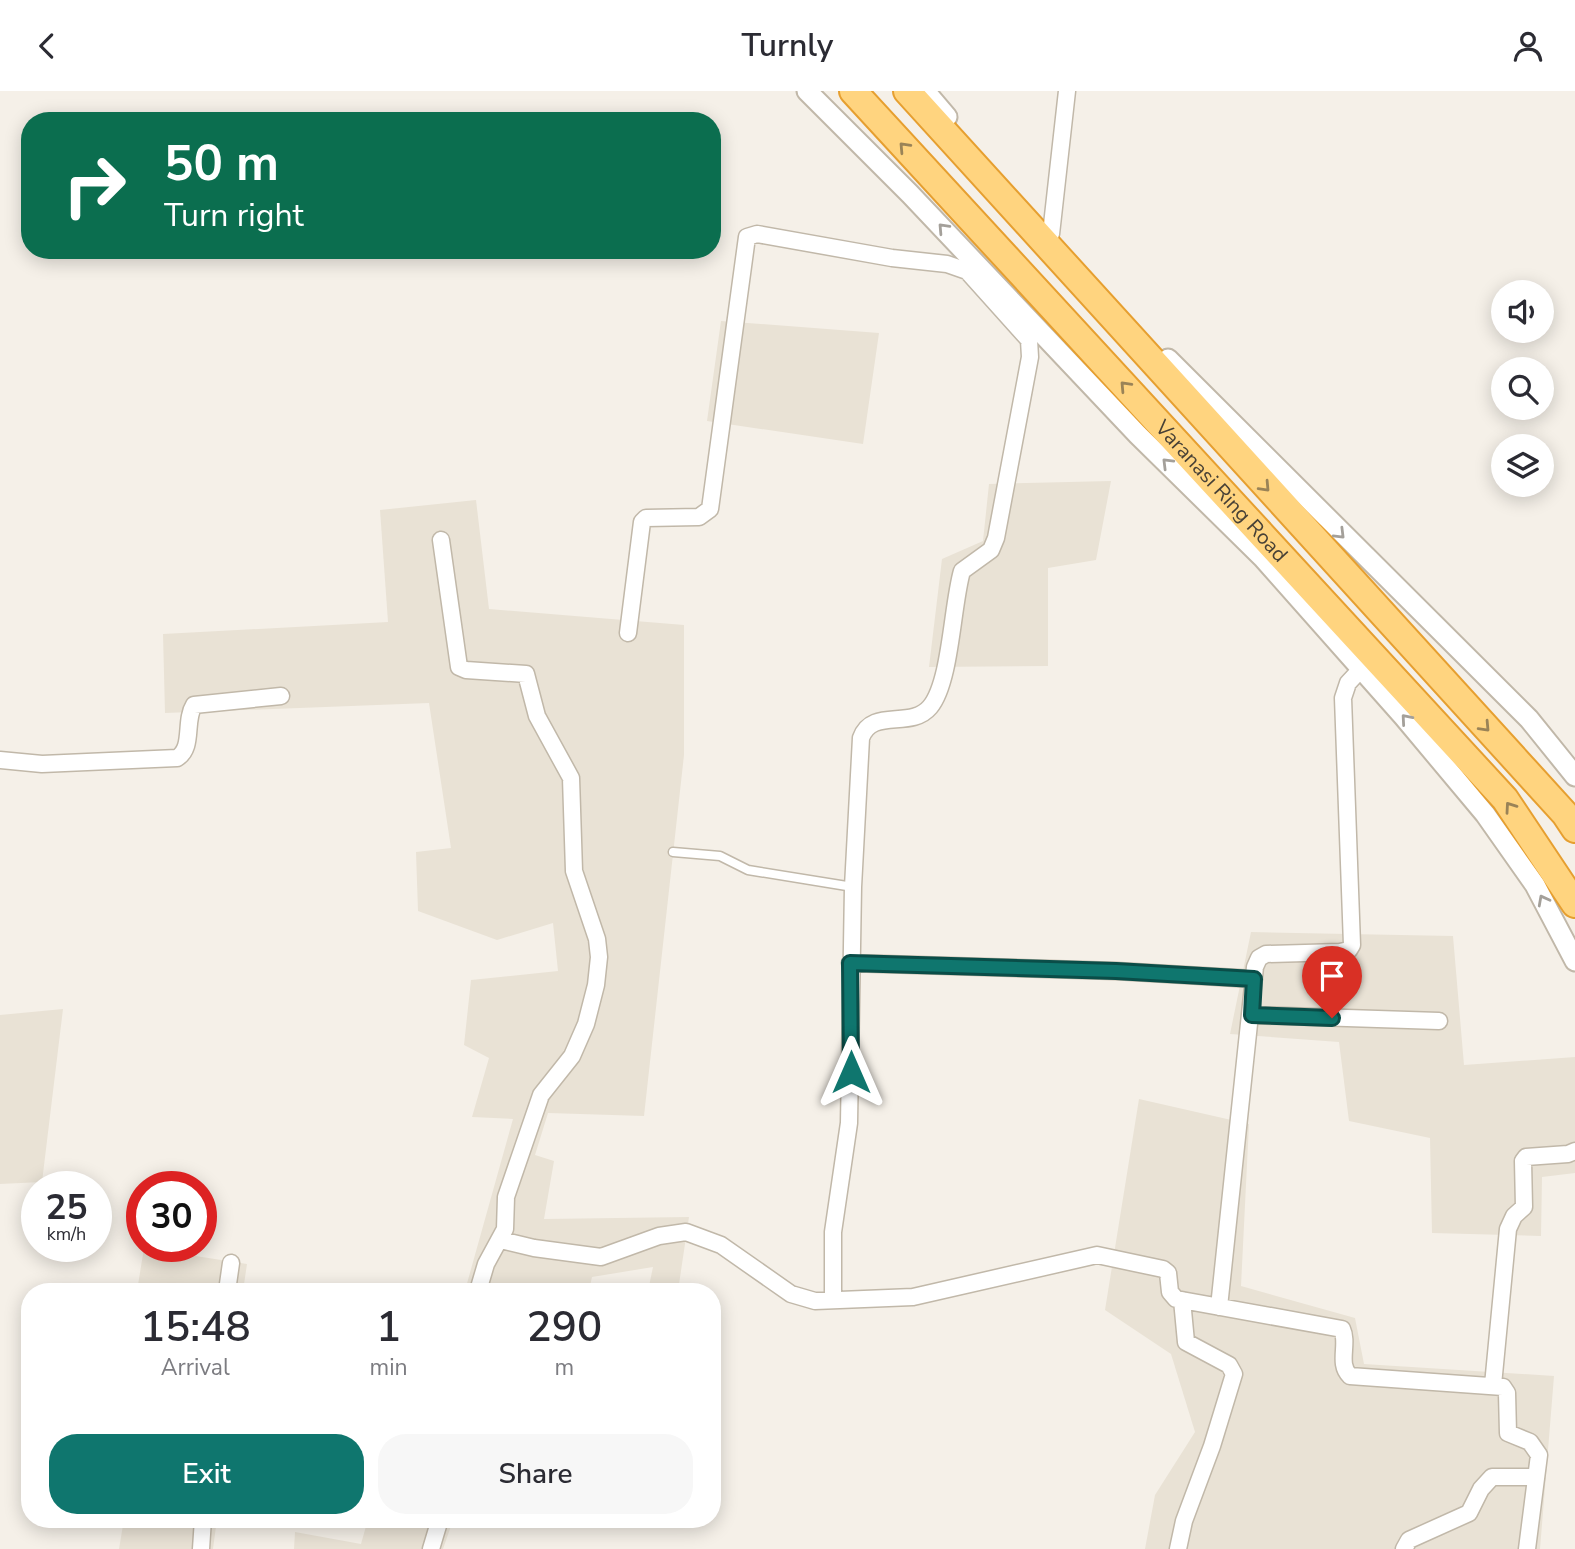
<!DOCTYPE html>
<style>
:root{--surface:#fff;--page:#f7f7f7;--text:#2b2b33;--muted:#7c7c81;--accent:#0f766e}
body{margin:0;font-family:"Nunito Sans",sans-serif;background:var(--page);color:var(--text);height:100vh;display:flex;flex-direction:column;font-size:26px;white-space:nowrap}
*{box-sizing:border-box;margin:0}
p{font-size:23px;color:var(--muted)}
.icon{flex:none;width:38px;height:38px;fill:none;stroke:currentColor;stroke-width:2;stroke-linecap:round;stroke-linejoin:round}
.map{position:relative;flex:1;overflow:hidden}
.side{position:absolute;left:21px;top:1192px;width:700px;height:245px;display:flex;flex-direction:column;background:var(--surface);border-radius:28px;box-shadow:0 4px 18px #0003}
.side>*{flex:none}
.banner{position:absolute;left:21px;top:21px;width:700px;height:147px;border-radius:28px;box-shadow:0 4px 18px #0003;background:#0b6e4f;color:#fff;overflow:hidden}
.controls{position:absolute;left:1491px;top:189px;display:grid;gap:14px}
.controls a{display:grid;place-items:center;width:63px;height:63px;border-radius:50%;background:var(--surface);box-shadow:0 4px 18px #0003;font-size:35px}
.speed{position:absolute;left:21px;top:1080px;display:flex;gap:14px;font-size:35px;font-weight:700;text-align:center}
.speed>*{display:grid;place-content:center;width:91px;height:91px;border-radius:50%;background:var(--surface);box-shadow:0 4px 18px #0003;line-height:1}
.speed small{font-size:18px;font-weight:400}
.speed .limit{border:10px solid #d22;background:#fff;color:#111}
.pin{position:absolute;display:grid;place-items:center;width:60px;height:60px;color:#fff;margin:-72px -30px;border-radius:50% 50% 50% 0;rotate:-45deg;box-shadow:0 0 7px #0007}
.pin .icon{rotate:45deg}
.me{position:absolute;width:77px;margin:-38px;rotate:0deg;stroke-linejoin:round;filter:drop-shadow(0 0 5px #0008)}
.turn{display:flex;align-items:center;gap:24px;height:147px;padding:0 28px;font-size:32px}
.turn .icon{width:91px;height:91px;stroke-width:2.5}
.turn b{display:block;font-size:49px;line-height:60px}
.eta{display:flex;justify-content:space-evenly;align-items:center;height:119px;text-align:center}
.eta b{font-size:42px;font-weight:600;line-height:49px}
.primary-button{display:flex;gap:14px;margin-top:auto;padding:14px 28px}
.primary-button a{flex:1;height:80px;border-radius:28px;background:var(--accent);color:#fff;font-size:28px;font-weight:600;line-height:80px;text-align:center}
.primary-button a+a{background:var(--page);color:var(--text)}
header{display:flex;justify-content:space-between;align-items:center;height:91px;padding:0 28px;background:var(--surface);font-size:32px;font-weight:600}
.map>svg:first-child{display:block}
.residential{fill:#e9e2d5}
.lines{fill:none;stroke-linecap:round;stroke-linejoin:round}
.service-casing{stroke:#c1b8a9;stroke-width:11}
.minor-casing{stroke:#c1b8a9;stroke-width:19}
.tertiary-casing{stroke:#c1b8a9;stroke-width:23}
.trunk-casing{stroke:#e69f30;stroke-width:30}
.service{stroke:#fff;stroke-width:8}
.minor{stroke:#fff;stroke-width:16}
.tertiary{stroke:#fff;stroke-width:19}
.trunk{stroke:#ffd47f;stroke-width:26}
.oneway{stroke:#9a8357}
.oneway2{stroke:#a4a09a}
.route-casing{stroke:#0a4d48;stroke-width:18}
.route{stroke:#0f766e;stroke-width:12}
.labels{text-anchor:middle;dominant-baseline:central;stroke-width:5;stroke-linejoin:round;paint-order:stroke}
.street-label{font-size:21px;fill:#484136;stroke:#fff}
</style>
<header><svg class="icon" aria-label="back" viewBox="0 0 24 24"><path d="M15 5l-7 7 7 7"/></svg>Turnly<svg class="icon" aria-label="person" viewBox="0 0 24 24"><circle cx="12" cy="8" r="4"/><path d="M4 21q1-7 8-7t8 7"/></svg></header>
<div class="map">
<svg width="1575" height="1458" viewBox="0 0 1575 1458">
<rect width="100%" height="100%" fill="#f5f0e8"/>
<path class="residential" d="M721,230L879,242L863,353L707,330Z
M1111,390L1096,469L1048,477V575L929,576L942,468L983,450L989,393Z
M476,409L489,518L684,534V664L644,1025L548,1022L535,1064L554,1070L544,1128L689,1126L678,1200H648L653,1176L592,1186L589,1200H515L466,1196L513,1028L472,1026L489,967L464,954L471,889L558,880L553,832L497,849L418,820L416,761L451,757L429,612L165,622L163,543L388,531L380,419Z
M1251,841L1453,845L1464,974L1575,966V1082L1542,1086L1541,1145L1432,1142L1430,1047L1349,1030L1339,951L1230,943Z
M63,918L42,1091L0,1093V924Z
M1139,1008L1249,1033L1241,1195L1355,1227L1364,1273L1554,1285L1540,1458H1145L1155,1404L1195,1341L1171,1263L1105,1219Z
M144,1157L247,1173L243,1200H137Z
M124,1428H217L213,1458H119Z
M368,1428H404L452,1432L443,1458H294L295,1441L361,1453Z"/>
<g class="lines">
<g class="service-casing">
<path id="service" d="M673,761L720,765L748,779L853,796"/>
</g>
<g class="minor-casing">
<path id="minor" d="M1051,143L1067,0
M441,449L459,576L466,579L526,583L537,625L571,687L574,780L597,848L599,866L596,894L586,933L572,965L541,1004L506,1106L505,1138L486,1173L478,1200
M628,542L642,431L646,427L699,426L710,418L747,146L757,143L892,167L947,173L967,180L1029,249L1030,266L996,447L991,459L962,480C952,514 951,591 930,616C911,639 872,616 861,647L853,796L849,1032L833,1141V1208
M0,669L42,673L177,667C194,657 184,630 194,614L281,605
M850,872L1116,880L1254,888
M1252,924L1439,930
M501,1149L534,1157L601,1166L659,1145L686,1141L721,1154L791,1203L815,1210L913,1206L1097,1164L1163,1178L1168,1182L1170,1201L1176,1208L1342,1238C1349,1253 1337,1273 1350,1285L1503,1296L1507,1302L1508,1342L1530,1351L1539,1364L1527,1458
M227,1200L231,1172
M1219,1216L1255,876L1259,867L1266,863L1340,861L1349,859L1352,854L1343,607L1348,592L1361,578
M1493,1294L1508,1138L1514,1125L1524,1116L1523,1070L1526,1066L1568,1063L1575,1060
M201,1458L203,1428
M431,1458L440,1428
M1178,1458L1184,1430L1212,1355L1234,1283L1229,1274L1186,1251L1182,1209
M1404,1458L1409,1449L1469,1422L1481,1398L1492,1386H1536"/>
</g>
<g class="tertiary-casing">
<path id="tertiary" d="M807,0L910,103L1138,344L1263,467L1403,625L1485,723L1535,794L1575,870
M925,0L947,26
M1168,268L1529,628L1575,685"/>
</g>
<g class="trunk-casing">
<g id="trunk">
<path id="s1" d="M853,0L1505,708L1575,813"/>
<path d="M907,0L1565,723L1575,738"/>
</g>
</g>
<use href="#service" class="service"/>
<use href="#minor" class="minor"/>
<use href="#tertiary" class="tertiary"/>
<use href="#trunk" class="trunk"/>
</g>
<defs><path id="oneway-chevron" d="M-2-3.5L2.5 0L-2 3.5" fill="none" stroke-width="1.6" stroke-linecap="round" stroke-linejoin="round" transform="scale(1.75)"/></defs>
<g class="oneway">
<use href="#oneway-chevron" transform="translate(904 56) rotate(-133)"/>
<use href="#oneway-chevron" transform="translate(1125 295) rotate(-133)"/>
<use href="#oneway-chevron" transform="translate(1265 396) rotate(47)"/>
<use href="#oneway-chevron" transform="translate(1485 636) rotate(47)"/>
<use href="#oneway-chevron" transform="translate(1510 716) rotate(-125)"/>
</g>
<g class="oneway2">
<use href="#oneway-chevron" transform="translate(943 137) rotate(-133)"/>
<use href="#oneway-chevron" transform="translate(1167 372) rotate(-135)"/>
<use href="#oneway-chevron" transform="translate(1340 443) rotate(45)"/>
<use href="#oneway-chevron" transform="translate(1406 628) rotate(-131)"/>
<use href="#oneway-chevron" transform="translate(1543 809) rotate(-118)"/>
</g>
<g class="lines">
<g class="route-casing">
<path id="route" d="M851,981L850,872L1116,880L1254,888L1252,924L1332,927"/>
</g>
<use href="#route" class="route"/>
</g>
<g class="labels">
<g class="street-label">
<text stroke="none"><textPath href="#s1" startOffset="544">Varanasi Ring Road</textPath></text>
</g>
</g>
</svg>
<div class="controls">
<a><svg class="icon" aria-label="sound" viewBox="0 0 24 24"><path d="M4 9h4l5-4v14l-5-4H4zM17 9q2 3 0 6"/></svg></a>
<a><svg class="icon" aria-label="search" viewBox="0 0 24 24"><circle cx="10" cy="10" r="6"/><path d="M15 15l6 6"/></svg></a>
<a><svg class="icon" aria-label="layers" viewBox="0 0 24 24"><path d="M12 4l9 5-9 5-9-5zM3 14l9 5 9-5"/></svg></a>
</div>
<div class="speed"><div>25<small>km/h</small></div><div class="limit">30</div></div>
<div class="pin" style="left:1332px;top:927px;background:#d93025"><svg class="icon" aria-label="arrive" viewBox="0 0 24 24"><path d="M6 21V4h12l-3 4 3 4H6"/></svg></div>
<svg class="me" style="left:851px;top:981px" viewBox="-20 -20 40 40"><path d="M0-17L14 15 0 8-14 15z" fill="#0f766e" stroke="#fff" stroke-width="4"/></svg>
<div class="banner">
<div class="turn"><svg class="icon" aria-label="right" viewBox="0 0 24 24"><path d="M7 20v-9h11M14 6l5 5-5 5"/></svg><div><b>50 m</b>Turn right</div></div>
</div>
<section class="side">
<div class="eta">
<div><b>15:48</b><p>Arrival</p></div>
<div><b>1</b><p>min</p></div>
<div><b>290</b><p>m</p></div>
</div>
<div class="primary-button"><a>Exit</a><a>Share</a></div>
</section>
</div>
